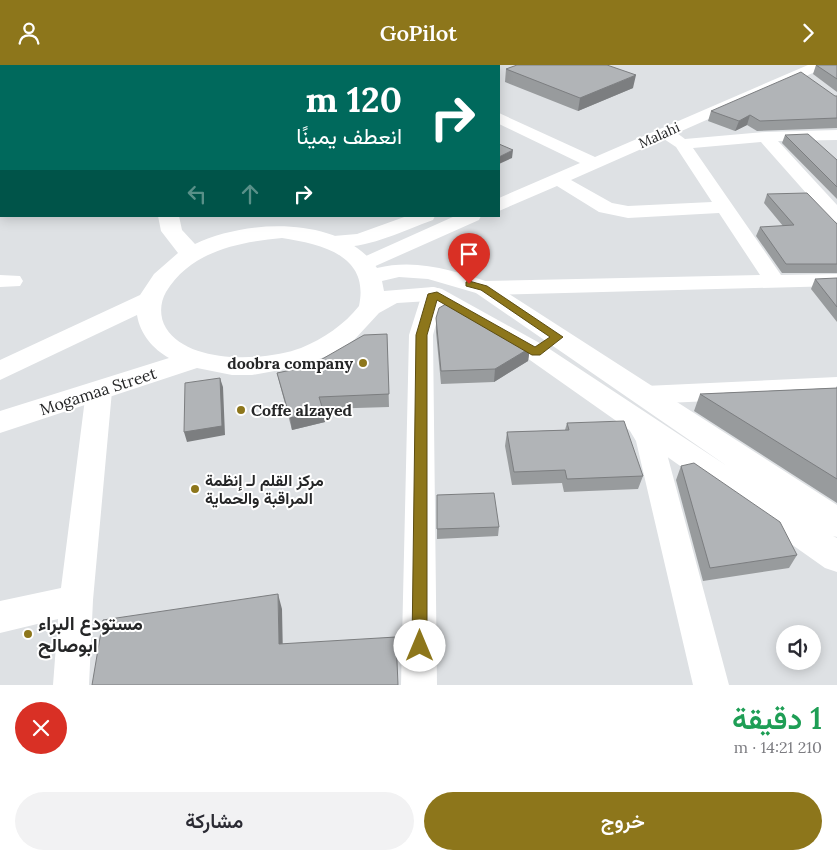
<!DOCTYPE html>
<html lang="ar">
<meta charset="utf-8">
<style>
:root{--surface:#fff;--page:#f2f2f3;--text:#2b2b33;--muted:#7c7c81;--accent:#8d761b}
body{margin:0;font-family:Lora,Vazirmatn,serif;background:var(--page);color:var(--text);direction:rtl;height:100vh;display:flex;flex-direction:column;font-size:19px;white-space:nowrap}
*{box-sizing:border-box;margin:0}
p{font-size:16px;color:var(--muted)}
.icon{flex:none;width:28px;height:28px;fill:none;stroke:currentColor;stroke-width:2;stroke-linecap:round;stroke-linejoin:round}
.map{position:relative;height:620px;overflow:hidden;direction:ltr}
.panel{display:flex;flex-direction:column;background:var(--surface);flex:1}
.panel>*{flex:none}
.banner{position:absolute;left:0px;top:0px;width:500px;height:152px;box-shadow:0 2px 12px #0003;direction:rtl;background:#00695c;color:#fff;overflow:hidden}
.fabs{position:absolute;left:776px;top:560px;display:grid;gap:10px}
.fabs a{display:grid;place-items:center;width:45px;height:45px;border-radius:50%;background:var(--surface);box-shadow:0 2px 12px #0003;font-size:25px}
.pin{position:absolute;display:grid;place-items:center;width:42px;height:42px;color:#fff;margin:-51px -21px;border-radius:50% 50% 50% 0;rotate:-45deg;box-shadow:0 0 5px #0007}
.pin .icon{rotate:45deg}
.me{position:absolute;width:55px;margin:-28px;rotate:0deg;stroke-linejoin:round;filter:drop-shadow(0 0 4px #0008)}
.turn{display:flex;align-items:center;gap:18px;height:105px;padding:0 15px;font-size:22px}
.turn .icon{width:65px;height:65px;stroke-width:2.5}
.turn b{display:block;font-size:35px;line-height:42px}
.lanes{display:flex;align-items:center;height:48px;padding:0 15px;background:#0003;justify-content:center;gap:25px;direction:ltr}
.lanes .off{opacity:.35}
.round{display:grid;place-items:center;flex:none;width:52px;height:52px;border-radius:26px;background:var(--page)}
.headline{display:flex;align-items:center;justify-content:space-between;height:85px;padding:0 15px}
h1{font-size:30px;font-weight:600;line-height:38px;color:#1e9e55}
.cta{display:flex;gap:10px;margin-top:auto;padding:10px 15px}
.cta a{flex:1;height:58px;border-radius:30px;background:var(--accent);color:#fff;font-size:20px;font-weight:600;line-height:58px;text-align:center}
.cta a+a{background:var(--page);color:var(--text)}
header{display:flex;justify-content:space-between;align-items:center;height:65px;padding:0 15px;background:var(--accent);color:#fff;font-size:22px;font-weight:600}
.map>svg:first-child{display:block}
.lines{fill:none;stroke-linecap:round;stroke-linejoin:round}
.minor{fill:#fff;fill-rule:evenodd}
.major{fill:#fff;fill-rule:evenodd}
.wall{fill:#989b9d}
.shaded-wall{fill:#7c7e80}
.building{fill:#b1b4b7;stroke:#7c7e80}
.route{fill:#8d761b;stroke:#5c4d12}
.poi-dot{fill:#8d761b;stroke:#fff;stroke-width:2}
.labels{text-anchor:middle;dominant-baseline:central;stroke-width:4;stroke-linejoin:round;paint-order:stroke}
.far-street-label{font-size:14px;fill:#252627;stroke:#fff}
.poi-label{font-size:16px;font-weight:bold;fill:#252627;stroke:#fff;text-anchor:start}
.street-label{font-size:16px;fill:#252627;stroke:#fff}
.near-poi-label{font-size:19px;font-weight:bold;fill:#252627;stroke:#fff;text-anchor:start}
</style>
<header><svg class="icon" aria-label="forward" viewBox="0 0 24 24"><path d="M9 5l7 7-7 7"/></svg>GoPilot<svg class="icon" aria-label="person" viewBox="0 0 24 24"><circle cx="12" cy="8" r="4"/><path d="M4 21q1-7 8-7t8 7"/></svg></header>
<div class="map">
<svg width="837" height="620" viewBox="0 0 837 620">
<rect width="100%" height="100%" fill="#dee1e4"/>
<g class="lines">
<path class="minor" d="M374,0H389L390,1H375Z
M808,0H826L824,3L677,68L685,74L765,67L837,65V75L778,76L837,140V157L830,155L761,77L693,83L781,210L837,209V221L484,230L476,228L473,223L476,218L484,216L760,210L719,148L628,153L599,147L557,121L499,146V133L580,98L499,59V48L595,92ZM664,74L676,82L712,137L628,141L612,138L571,115Z
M407,151H435L433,155C399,167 359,189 322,180L319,176L322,172L357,169Z
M455,151H481L479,155L371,203L364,205L357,203L354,199L357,195Z
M0,210L20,211L23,216L20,221L0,222Z
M433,222L441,224L444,229L433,270L437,620H401L409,270L422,229L425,224Z
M837,312V330L645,339L636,336L632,330L636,324L645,321Z
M99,317L108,320L112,326L93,535L89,620H53L58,554L0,568V536L61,523L86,326L90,320Z
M637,346L646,349L663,374L729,620H693L636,376L624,356L628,349Z"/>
<path class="major" d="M0,104H1V116H0Z
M158,151H179L182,165L195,179C247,154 341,150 377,203C417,193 455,206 492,218L837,440V472L833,471L837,473V507L825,503L527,293L429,236L397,238L379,248L355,274L339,286L302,301L252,310H232L197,303L0,368V346L169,293C153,284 140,269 137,250L0,315V295L140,230L154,209L178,188L161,166ZM282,173C321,179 370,190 359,241C345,259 323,274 301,283C266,296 189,300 166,263C159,252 160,237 166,227C191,186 238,177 282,173ZM399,212L428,214L476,228L727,401L545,281L442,224L433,222L384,226L382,216Z"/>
</g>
<path class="wall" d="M816,0H837V27L813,9Z
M506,4L633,23L578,46L505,17Z
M835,31H837V63L757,66L747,60L735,66L708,56L711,46Z
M785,70L837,95V134L782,78Z
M767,129L837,159V208H782L756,171L760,162L783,161L764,138Z
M815,214H837V257L811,224Z
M436,253L530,283L528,296L494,317L441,319L436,267Z
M387,269L389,342L323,344L325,357L292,365L280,320L277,308L310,301Z
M837,321V438L694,346L700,329L836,323Z
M567,358L643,411L638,424L564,427L562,418L512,420L505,381L507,367L565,365Z
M681,401L797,490L789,503L703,516L676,415Z
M437,430L499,462L498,471L437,474Z"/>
<path class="shaded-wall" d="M636,10L633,23L578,46L580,33Z
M750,50L747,60L735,66L739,56Z
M513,85L512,93L499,99V92Z
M530,283L528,296L494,317L495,304Z
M220,313L223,322L225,370L187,377L184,367Z
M323,345L325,357L292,365L290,353Z
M278,529L282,544L283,593L279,579Z"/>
<path class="building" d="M517,0H607L636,10L580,33L506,4Z
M816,0H837V14Z
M801,7L835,31H837V53L760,56L750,50L739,56L711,46Z
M808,69L837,95V122L785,70Z
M499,79L513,85L499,92Z
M807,128L837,159V199H786L760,162L794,160L767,129Z
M837,213V242L815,214Z
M452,238L530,283L495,304L441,306L436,253L439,243L446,239Z
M387,269L389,329L319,332L323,345L290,353L277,308L310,301L364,270Z
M220,313L222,361L184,367L185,318Z
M837,323V414L700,329Z
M624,356L643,411L567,414L565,405L514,407L507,367L569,365L567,358Z
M694,398L780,457L797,490L710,503L681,401Z
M494,428L499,462L437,464V430Z
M278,529L279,579L396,572L398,620H92L103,555Z"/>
<path class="route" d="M469,216L487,221L563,272L540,290H532L437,235L427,270V581L425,587L420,589L414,587L412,581L416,270L428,229L437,227L535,282L550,272L481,225L466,221V217Z"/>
<g class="poi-dot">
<circle cx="363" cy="298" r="5"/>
<circle cx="241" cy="345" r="5"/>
<circle cx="195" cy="424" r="5"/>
<circle cx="28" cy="569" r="5"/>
</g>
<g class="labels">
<g class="far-street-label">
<text transform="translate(659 70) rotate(-24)">Malahi</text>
</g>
<g class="poi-label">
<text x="353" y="298" text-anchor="end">doobra company</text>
<text x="251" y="345">Coffe alzayed</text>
<text x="205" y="415">مركز القلم لـ إنظمة<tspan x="205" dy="18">المراقبة والحماية</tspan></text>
</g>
<g class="street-label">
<text transform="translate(98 326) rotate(-18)">Mogamaa Street</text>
</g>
<g class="near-poi-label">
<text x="38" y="558">مستودع البراء<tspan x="38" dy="22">ابوصالح</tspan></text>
</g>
</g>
</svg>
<div class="fabs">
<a><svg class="icon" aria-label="sound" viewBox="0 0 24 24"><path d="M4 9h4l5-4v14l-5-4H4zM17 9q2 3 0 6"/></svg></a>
</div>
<div class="pin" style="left:469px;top:219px;background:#d93025"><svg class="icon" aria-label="arrive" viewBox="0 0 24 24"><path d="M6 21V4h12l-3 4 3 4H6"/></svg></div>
<svg class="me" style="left:420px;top:581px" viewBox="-20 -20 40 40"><circle r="19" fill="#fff"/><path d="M0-13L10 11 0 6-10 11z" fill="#8d761b"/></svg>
<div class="banner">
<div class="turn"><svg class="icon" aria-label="right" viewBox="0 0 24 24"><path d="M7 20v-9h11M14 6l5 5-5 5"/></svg><div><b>120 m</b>انعطف يمينًا</div></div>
<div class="lanes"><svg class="icon off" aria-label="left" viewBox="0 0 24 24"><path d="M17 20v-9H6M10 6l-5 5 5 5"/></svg><svg class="icon off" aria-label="ahead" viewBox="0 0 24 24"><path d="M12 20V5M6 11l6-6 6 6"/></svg><svg class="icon" aria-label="right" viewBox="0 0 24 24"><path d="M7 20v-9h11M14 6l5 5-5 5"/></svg></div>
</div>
</div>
<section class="panel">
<div class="headline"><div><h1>1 دقيقة</h1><p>210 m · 14:21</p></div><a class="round" style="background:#d93025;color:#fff"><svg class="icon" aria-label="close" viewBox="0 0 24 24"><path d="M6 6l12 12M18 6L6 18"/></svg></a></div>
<div class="cta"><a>خروج</a><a>مشاركة</a></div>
</section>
